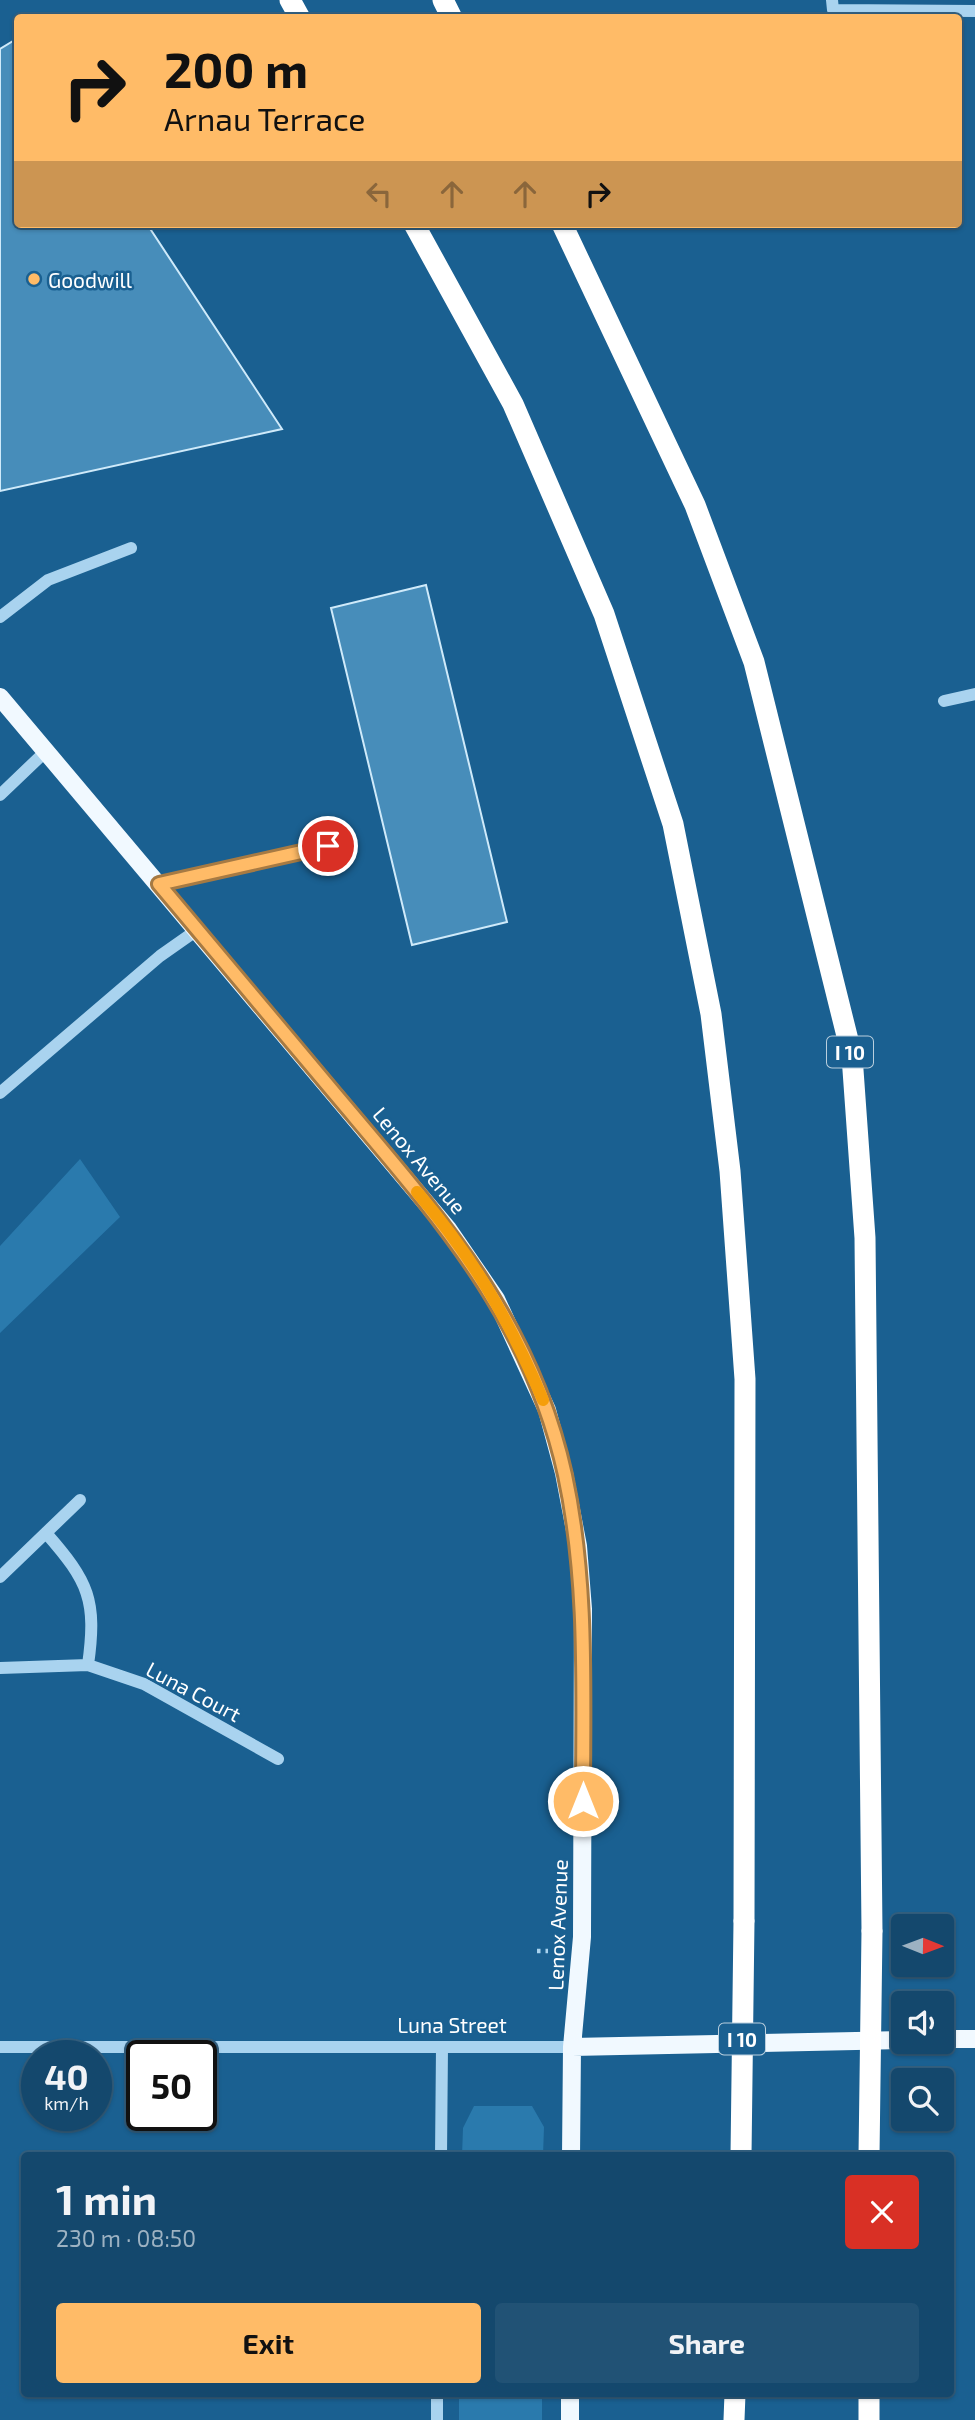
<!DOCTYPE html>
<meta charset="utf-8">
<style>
:root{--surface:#14486d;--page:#215275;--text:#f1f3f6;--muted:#9db2c2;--line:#336080;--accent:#ffbb67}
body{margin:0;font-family:"Exo 2",sans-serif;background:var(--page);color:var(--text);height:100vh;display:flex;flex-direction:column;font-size:26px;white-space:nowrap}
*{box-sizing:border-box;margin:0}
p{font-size:23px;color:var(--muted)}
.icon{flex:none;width:38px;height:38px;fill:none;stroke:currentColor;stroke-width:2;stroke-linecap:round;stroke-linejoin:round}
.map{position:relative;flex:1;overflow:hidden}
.panel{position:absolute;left:21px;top:2152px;width:933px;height:245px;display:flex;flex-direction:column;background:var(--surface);border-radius:7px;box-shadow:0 2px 5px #0004,0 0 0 2px var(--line)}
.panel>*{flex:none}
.banner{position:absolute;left:14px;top:14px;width:948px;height:214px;border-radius:7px;box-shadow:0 2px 5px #0004,0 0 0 2px var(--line);background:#ffbb67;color:#111;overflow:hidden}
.needle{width:46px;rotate:91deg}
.buttons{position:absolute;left:891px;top:1914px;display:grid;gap:14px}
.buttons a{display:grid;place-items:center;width:63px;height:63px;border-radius:7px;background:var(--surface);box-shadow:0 2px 5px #0004,0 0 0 2px var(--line);font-size:35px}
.speed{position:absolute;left:21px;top:2040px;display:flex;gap:14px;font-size:35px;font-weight:700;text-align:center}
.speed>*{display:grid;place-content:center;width:91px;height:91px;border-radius:50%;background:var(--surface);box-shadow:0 2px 5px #0004,0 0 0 2px var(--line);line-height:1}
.speed small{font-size:18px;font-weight:400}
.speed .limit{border:4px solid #111;border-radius:10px;background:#fff;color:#111}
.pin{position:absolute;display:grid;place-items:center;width:60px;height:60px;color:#fff;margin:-30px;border:4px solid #fff;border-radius:50%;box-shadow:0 2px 7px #0007}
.me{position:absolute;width:77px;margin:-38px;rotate:0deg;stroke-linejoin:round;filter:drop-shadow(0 0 5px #0008)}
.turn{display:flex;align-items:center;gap:24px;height:147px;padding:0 35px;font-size:32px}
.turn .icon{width:91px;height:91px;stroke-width:2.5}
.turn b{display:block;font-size:49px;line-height:60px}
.lanes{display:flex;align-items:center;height:66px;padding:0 35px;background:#0003;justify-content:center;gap:35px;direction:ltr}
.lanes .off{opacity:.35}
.round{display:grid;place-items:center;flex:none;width:74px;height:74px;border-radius:7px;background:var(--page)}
.overview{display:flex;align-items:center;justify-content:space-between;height:119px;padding:0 35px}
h1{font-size:42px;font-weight:700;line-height:52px}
.primary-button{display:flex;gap:14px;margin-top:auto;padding:14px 35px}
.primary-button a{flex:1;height:80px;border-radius:7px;background:var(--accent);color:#111;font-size:28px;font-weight:700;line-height:80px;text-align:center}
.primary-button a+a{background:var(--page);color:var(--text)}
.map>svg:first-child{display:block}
.green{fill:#2a7aad}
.building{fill:#478dba;stroke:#cfeafa;stroke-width:2}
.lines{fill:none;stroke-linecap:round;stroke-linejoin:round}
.path{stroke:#a9d3ef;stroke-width:4.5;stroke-dasharray:3.5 5;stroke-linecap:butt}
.minor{stroke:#a9d3ef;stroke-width:12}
.major{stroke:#f1f9ff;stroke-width:18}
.highway{stroke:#fff;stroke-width:21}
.highway-bridge{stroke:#fff;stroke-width:21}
.route-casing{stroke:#a67a43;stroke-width:18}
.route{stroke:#ffbb67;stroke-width:12}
.slow{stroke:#f59e0b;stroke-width:12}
.poi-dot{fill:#ffbb67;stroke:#1a6091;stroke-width:2.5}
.labels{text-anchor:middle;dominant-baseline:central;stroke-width:5;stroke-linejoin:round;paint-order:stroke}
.shield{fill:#1a6091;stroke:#bacfde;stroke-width:2}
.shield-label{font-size:19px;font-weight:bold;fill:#fff}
.poi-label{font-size:21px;fill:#fff;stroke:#1a6091;text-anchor:start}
.street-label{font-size:21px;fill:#fff;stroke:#1a6091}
</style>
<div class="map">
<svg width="975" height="2420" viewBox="0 0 975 2420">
<rect width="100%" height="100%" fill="#1a6091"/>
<path class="green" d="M80,1159L120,1217L0,1333V1246Z
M474,2106H532L544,2127L543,2156H462L463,2128Z
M459,2394H542V2420H459Z"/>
<path class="building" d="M18,38V224H147L282,429L0,491V49Z
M426,585L507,922L412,945L331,608Z"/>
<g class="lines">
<path class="path" d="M537,1951H548"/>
<path class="minor" d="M832,0L833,10L975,11
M0,617L48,580L131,548
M944,701L975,694
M0,795L46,751
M159,884L328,846
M0,1093L160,956L197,930
M46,1533C89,1582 97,1600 88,1665
M0,1577L80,1500
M0,1668L88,1665L144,1684L278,1759
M0,2047H572
M441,2156L442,2047
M437,2420V2394"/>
<path class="major" d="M0,697L448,1229L496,1299L547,1410L564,1473L578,1546L583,1609L582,1937L572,2047L571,2156
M942,2039H975
M572,2047L903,2040
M570,2420V2394"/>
<path class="highway" d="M290,0L300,18
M443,0L452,18
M414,224L513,404L604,614L673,824L711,1014L730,1171L745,1379L744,1921
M562,224L695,505L754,662L852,1056L865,1238L872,1931
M869,2394V2420
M734,2420L735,2394"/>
<path class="highway-bridge" d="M741,2156L744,1921
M869,2156L872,1931"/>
</g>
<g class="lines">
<g class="route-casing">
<path id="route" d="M328,846L159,884C218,954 277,1025 336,1095C437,1215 530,1316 565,1475C588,1582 583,1691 583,1801"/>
</g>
<use href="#route" class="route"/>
<path class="slow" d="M417,1192C475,1260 508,1318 543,1400"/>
</g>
<circle class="poi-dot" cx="34" cy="279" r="7"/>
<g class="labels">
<g class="shield">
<rect x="827" y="1036.5" width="46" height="31" rx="5"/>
<rect x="719" y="2023.5" width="46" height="31" rx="5"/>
</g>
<g class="shield-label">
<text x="850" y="1052">I 10</text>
<text x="742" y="2039">I 10</text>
</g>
<g class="poi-label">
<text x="48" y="279">Goodwill</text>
</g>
<g class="street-label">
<text transform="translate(420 1160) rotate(50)">Lenox Avenue</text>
<text transform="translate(194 1691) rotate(28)">Luna Court</text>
<text transform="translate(557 1925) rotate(-88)">Lenox Avenue</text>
<text x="452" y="2024">Luna Street</text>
</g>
</g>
</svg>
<div class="buttons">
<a><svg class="needle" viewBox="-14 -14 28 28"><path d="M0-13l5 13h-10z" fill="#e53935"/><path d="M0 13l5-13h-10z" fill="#9db2c2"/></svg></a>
<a><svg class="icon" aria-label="sound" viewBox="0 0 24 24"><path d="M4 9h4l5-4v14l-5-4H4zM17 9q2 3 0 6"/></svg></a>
<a><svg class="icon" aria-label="search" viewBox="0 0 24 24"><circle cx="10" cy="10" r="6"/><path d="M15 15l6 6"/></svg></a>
</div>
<div class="speed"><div>40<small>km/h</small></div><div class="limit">50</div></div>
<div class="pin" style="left:328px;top:846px;background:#d93025"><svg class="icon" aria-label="arrive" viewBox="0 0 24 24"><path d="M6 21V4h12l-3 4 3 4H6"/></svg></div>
<svg class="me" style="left:583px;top:1801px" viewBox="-20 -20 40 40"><circle r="17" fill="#ffbb67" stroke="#fff" stroke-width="3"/><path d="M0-11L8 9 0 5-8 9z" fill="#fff"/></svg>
<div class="banner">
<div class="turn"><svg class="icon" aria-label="right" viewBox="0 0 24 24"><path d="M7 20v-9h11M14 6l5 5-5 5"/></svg><div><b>200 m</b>Arnau Terrace</div></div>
<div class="lanes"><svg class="icon off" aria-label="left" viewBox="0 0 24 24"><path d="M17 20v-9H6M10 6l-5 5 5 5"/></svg><svg class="icon off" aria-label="ahead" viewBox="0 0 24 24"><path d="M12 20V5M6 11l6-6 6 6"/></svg><svg class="icon off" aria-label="ahead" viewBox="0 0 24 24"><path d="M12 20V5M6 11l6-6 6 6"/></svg><svg class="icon" aria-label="right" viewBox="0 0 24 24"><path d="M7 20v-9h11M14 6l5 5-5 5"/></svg></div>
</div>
<section class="panel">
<div class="overview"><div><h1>1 min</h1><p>230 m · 08:50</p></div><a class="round" style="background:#d93025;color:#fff"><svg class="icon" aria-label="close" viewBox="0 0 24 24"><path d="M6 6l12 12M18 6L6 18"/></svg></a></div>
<div class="primary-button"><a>Exit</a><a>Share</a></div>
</section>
</div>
